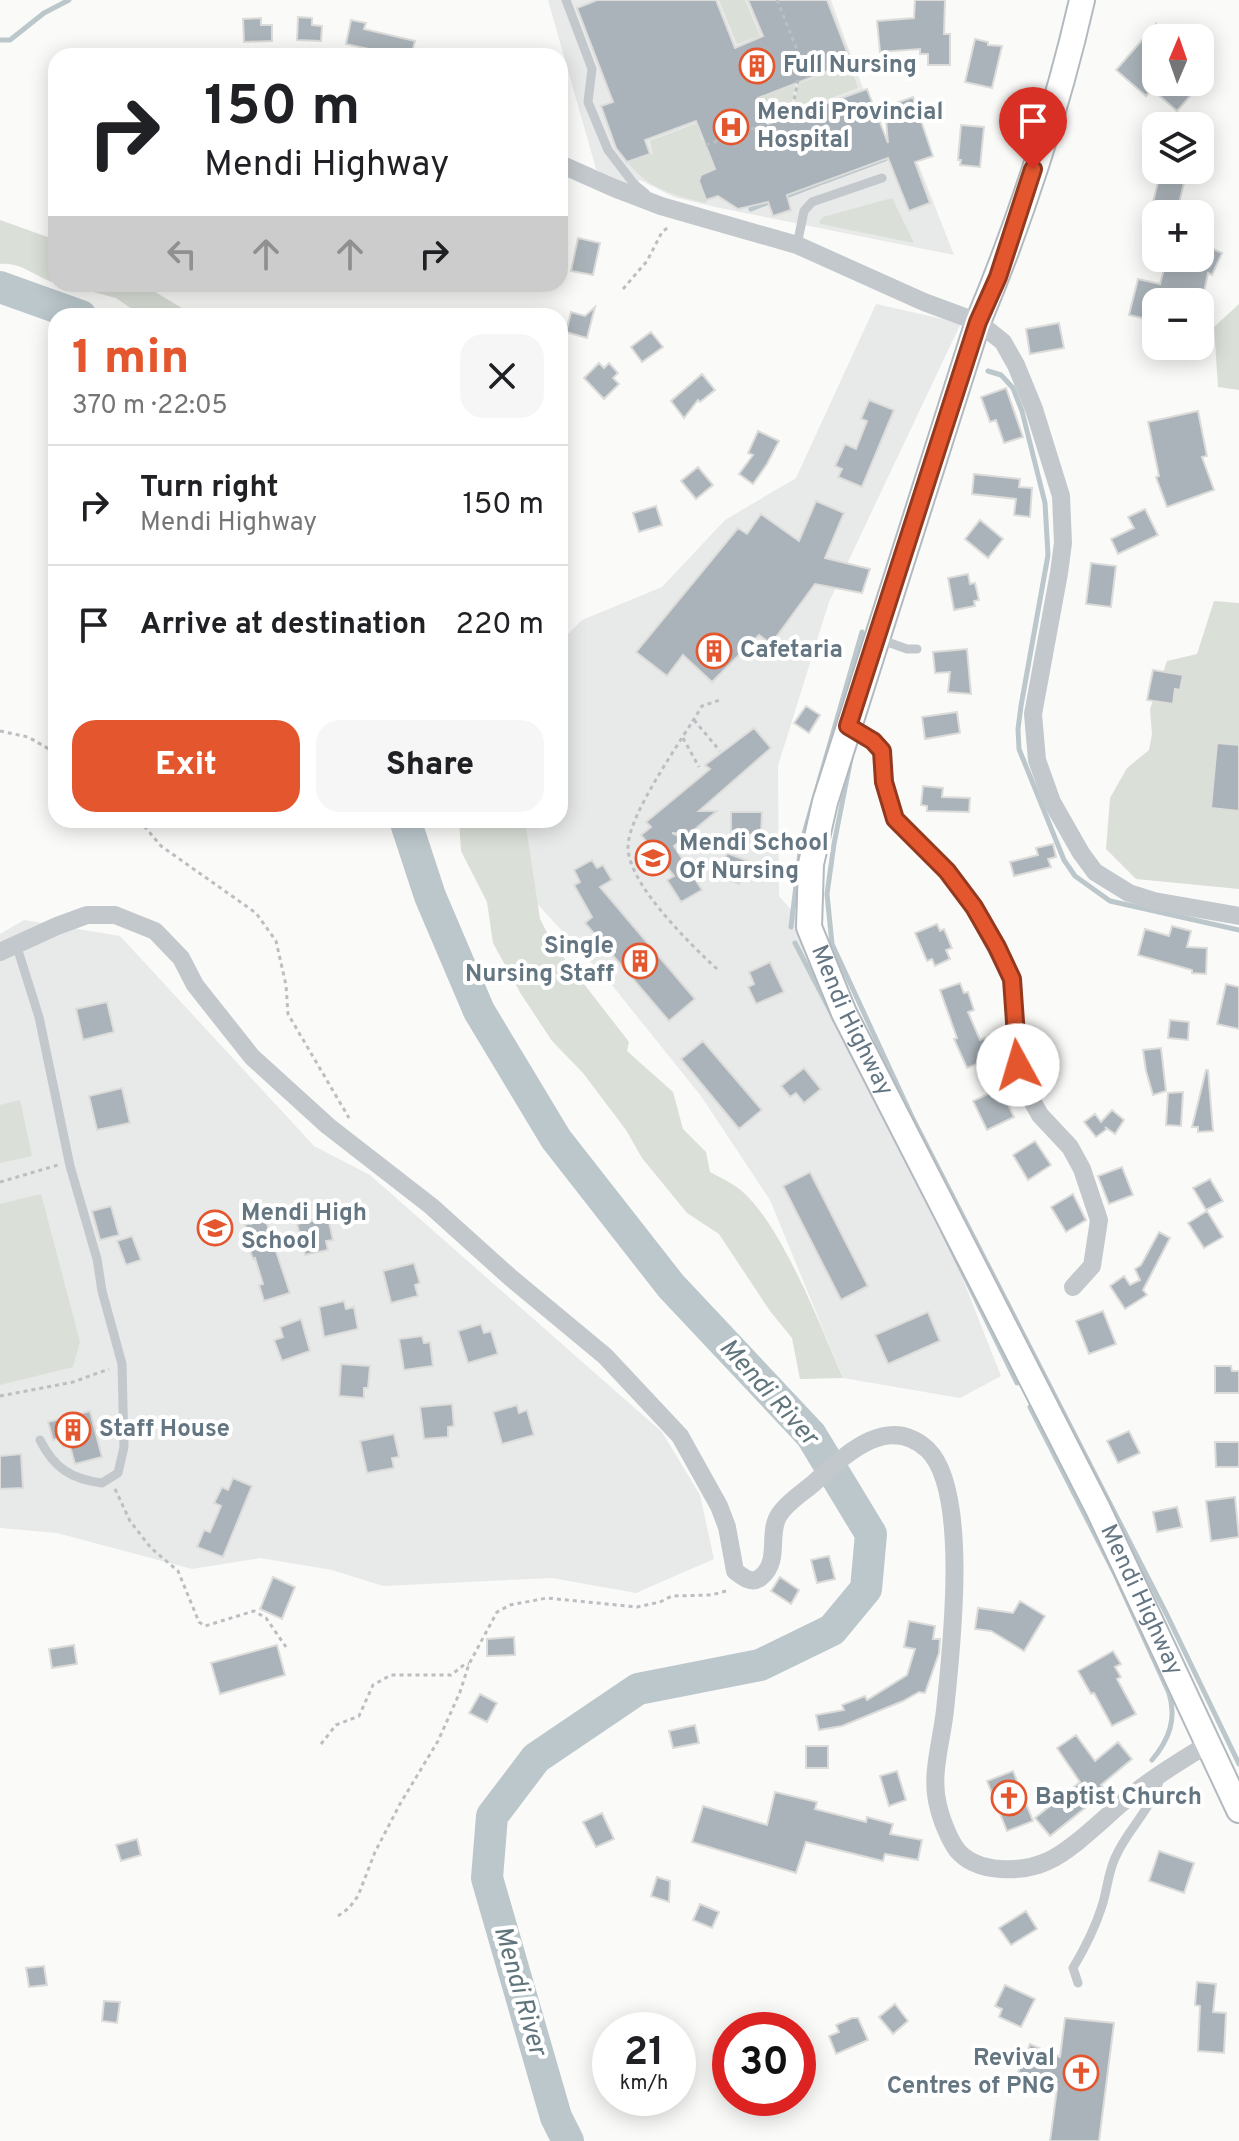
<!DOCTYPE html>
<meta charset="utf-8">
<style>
:root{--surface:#fff;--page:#f6f6f6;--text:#202124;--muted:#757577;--line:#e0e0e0;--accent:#e4572e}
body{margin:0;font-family:Overpass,sans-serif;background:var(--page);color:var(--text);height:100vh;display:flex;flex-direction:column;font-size:30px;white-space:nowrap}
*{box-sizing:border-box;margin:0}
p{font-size:26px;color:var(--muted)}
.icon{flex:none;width:44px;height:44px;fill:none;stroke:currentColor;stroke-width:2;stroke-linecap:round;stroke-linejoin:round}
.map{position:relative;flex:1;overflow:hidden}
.drawer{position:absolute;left:48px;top:308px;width:520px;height:520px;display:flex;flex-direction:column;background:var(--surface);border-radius:24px;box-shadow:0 4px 20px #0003}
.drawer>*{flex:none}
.hud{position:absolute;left:48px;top:48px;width:520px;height:244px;border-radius:24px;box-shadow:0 4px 20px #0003;background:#fff;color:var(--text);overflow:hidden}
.needle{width:52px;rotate:2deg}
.tools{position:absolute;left:1142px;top:24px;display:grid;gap:16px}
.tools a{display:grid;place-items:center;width:72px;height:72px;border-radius:16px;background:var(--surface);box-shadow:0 4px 20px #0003;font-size:40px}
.speed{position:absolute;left:592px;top:2012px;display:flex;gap:16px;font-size:40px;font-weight:700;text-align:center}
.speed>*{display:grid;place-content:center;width:104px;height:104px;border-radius:50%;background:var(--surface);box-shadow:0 4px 20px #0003;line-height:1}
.speed small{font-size:20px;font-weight:400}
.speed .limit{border:12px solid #d22;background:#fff;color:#111}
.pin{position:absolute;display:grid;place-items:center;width:68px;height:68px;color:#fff;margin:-82px -34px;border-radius:50% 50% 50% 0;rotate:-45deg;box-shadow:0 0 8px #0007}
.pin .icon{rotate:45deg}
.me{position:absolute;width:88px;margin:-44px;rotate:354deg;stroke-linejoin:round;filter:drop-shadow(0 0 6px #0008)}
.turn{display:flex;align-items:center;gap:28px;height:168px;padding:0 24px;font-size:36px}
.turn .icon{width:104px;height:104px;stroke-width:2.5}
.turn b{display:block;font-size:56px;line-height:68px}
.lanes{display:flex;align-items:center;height:76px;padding:0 24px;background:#0003;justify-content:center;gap:40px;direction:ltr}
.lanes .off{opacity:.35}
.round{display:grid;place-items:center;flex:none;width:84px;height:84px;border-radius:24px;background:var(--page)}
.overview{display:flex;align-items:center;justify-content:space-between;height:136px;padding:0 24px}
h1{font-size:48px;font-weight:800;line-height:60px;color:var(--accent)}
.primary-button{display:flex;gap:16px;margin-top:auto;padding:16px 24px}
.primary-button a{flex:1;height:92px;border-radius:24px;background:var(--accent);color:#fff;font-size:32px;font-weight:800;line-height:92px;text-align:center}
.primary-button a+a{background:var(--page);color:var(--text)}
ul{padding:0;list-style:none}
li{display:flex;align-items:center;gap:24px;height:120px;padding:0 24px;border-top:2px solid var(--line)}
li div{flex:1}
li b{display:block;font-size:30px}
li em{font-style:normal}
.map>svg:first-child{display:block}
.built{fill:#e8e9e9}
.green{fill:#dadfd7}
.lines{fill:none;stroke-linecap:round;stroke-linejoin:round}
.stream{stroke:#bbc7cb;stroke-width:5}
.river{stroke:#bbc7cb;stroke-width:32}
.building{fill:#aab3b9;stroke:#dcdcda;stroke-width:2}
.secondary-casing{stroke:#b3babf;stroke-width:28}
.path{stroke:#bbbfc2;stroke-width:3;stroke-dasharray:4 4;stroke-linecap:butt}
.lane{stroke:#c3c8cc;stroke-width:9}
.street{stroke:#c3c8cc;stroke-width:18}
.secondary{stroke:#fff;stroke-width:24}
.route-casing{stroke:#94391e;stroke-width:20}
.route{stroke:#e4572e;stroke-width:14}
.labels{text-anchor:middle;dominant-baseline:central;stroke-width:8;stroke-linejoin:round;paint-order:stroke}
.poi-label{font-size:24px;font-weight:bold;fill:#657683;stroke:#fff;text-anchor:start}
.street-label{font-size:24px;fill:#657683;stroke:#fff}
.water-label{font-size:26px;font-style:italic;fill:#60757c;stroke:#fff}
</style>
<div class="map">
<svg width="1239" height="2141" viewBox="0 0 1239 2141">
<rect width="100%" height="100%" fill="#fafaf8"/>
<path class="built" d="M548,0H831L893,171L918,163L954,255L715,207L674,197L640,180L625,191L596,169Z
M876,304L961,323L829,602L778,766L779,896L839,964L1001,1376L960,1398L843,1378L770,1200L701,1096L615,989L532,898L524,820H560V642L582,620L662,587L725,520L796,478Z
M24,920L120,936L314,1146L370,1175L662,1432L700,1495L714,1559L636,1593L552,1578L383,1586L332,1570L260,1558L192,1569L57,1533L0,1528V934Z"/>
<path class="green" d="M719,0H745L760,36L737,44Z
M850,65L858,88L793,112L798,84Z
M795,85L790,112L768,120L760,98Z
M750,103V125L699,134L718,172L706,203C675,196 649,189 628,163L653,154L650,141Z
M892,198L914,243L821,224L819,222L823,217Z
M0,220L56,240V283C36,278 22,261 0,264Z
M63,284H142L195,316H142L116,298Z
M1239,304V390L1218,387L1214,327Z
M1214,601L1239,603V889L1136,879L1106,849L1110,798L1127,768L1149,750L1152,734L1150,709L1167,661L1197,654Z
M459,820H525L540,919L553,944L629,1042L627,1051L673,1092L683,1129L706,1152L710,1172C721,1178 734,1184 743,1192C783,1228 821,1327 843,1378L800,1379L792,1338L770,1311L719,1234L687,1213L642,1158L626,1130L583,1073L552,1041L521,994L493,943L487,902L461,851Z
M20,1100L32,1156L0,1163V1105Z
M41,1194L80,1342L73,1367L0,1385V1204Z"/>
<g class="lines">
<path class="stream" d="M0,40H10L44,13L69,0
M823,182L885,159
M784,197L820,183
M751,209L774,200
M988,371L1001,375L1013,388L1022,411L1045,503L1048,555L1021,706L1018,729L1019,749L1064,860L1075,876L1110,901L1239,930
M851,758L834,844L827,894L832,944L913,1119L1167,1615L1239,1764
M791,927L801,844L862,632
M795,943L835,1020
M943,1232L1017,1383
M1030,1407L1114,1572L1169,1693C1177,1719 1169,1740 1152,1760"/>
<path class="river" d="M0,287L81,316
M405,820L430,896L479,1011L556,1139L671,1286L811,1435L871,1534L866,1589L832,1630L760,1665L638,1689L536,1758L492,1816L487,1878L556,2117L568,2141"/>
</g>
<path class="building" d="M597,0H716L735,48L763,36L748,0H827L851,62L758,98L768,124L867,89L888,143L885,107L913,97L933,156L915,162L930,203L909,211L888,158L787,195L791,210L773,216L768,202L738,209L718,196L706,200L699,181L701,175L715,169L696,121L645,140L650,154L627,162L616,148L601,106L613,102L577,8Z
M915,0H945L944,34H950V65H928V54H920V49L880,52L877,21L914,18Z
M298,17L312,18V25L322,26L321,41L297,40Z
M261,18V25H272V41L244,42L243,19Z
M351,20L366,23L364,29L415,41L411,56H392V54L346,44Z
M1156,24V82H1202L1177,111L1152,89L1146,96L1116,70Z
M975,39L988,42V45L1002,46L992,88L965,82Z
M961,125L984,127L980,167L960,165L961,160H958Z
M1161,170H1187L1178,208L1153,202Z
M578,238L600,243L593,275L571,271Z
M1200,243L1222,253L1212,275L1208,273L1202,302H1156V321L1129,315L1138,279L1160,284L1167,258H1200Z
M595,307L587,338L566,332L571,312L585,316Z
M1059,323L1064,348L1030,354L1026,329Z
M651,332L663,347L642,362L631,347Z
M599,363L604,368L609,363L618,373L613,378L619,384L604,399L584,378Z
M702,374L715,390L700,402L698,400L684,418L671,401Z
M1006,388L1023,437L1004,443L996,420L990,422L981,397Z
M869,400L894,410L862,487L838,477L842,469L835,466L845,444L856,449L867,421L861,419Z
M1198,411L1207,456L1202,457L1214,490L1167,507L1156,477L1159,476L1148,422Z
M758,431L779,441L767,464L753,484L739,474L753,455L748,453Z
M698,467L713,485L696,499L681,481Z
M974,474L1020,479L1019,487L1032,488L1030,517L1014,515L1016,499L972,494Z
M816,501L844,513L825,558L870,569L862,593L815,584L771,644L759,635L712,682L683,655L667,676L636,652L738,528L747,534L761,514L799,541Z
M656,506L662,525L639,532L633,513Z
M1145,509L1158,535L1118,554L1111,539L1134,528L1128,517Z
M980,520L1003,539L988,558L965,539Z
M1091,563L1116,566L1111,607L1086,604Z
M968,574L970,584L975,583L979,600L974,601L975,606L954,610L948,578Z
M967,649L971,694L948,692L950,672L935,673L933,652Z
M1153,670L1183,675L1180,690L1175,689L1173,704L1147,700Z
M806,706L820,715L809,733L794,723Z
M957,712L960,733L925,739L922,717Z
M754,728L771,748L699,811H717L689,834L672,833L684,838L674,846L702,890L681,902L667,880L674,876L641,835L651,827L646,822L710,769L705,765Z
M1217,743L1239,745V811L1211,808Z
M923,786L943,788L942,797L970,798L969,812L927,811V806L921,805Z
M731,812H762L761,835L731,834Z
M1053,844L1056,857L1048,859L1051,867L1014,876L1010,862L1038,855L1036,848Z
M727,853L748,861L739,884L715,875L721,859H725Z
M592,860L597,868L603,865L612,880L600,887L695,999L669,1021L585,923L592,917L574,885L580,882L574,870Z
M937,924L940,931L944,929L952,948L946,950L950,959L935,966L932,959L927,961L915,933Z
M1172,926L1191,931L1187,947L1207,948L1206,974L1192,973V970L1138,955L1145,929L1169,936Z
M770,962L784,992L756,1004L748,987L754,984L749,972Z
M960,983L964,993L968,992L974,1010L968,1012L980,1040L985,1038L994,1057L967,1068L954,1039L957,1038L940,990Z
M1226,984L1239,987V1029L1217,1024Z
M107,1002L114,1032L83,1040L76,1009Z
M1170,1020L1189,1022L1188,1040L1168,1038Z
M703,1041L762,1110L739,1129L681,1059Z
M1161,1048L1166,1091L1153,1095L1146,1071L1143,1050Z
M804,1068L821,1089L804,1103L796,1093L790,1097L781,1086Z
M1206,1070H1208L1213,1131L1198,1132V1127H1192Z
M122,1088L130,1123L97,1130L89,1096Z
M994,1091L997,1099L1004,1096L1014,1117L987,1130L973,1101Z
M1183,1092L1181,1126L1166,1125L1168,1093Z
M1112,1110L1124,1120L1115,1134L1105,1127L1107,1129L1096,1137L1084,1122L1095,1114L1101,1122Z
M1035,1141L1051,1165L1028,1180L1013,1155Z
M1122,1167L1133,1195L1109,1204L1098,1176Z
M810,1172L868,1286L841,1300L783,1186Z
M1210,1179L1223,1201L1206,1210L1193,1188Z
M1073,1194L1086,1220L1066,1232L1051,1207Z
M111,1206L119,1235L100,1240L92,1211Z
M1207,1211L1223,1237L1204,1248L1188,1223Z
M328,1217L333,1240L326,1241L328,1250L305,1255L297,1224Z
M265,1218L290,1293L264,1301L259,1285L263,1284L255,1258L253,1259L246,1241L250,1239L245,1225Z
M1159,1232L1170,1238L1143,1290L1147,1295L1125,1309L1110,1286L1124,1276L1130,1285L1140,1280L1135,1269L1141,1265Z
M132,1236L141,1260L126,1265L117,1241Z
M414,1263L420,1283L415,1285L418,1296L391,1303L383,1271Z
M344,1301L346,1309L354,1307L358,1329L324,1337L319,1307Z
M1103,1311L1116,1344L1089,1354L1076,1321Z
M928,1312L940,1341L888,1364L875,1335Z
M301,1319L310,1351L282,1361L274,1340L283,1337L280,1327Z
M481,1324L484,1333L491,1331L498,1354L468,1363L458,1331Z
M422,1336L424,1343L430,1342L433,1366L404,1370L399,1339Z
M341,1364L370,1366L368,1388H364V1398L339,1396Z
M1215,1366H1231L1232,1371H1239V1393H1215Z
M452,1404L454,1426L448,1427V1437L424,1439L420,1407Z
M517,1405L519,1413L527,1410L534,1435L502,1444L493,1412Z
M90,1411L102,1457L75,1464L70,1446L63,1447L61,1438L53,1440L48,1422Z
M1129,1431L1140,1453L1118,1463L1107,1441Z
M394,1434L399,1457L392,1458L394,1468L367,1473L360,1441Z
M1215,1442H1239V1467H1216Z
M21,1454L23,1488L0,1489V1456Z
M233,1478L252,1486L223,1557L197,1547L204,1530L210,1532L221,1506L214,1503L222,1487L228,1490Z
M1235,1497L1239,1537L1211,1541L1206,1501Z
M1177,1507L1182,1527L1157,1532L1153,1512Z
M829,1556L835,1579L817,1583L811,1560Z
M273,1577L295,1587L282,1619L260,1609Z
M780,1577L799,1590L791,1604L771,1591Z
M1020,1601L1045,1616L1024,1651L991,1631L975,1629L978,1608L1013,1613Z
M909,1621L935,1626L933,1639H940L939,1653L925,1693L919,1692L903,1701L842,1726L819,1730L816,1715L844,1710L842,1705L865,1696L867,1700L907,1675L915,1649L904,1647Z
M514,1637L515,1655L487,1656V1639Z
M74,1645L77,1664L52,1668L49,1649Z
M277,1645L285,1675L220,1694L211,1663Z
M1113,1651L1121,1664L1115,1667L1121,1677L1117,1679L1136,1714L1112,1726L1094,1693L1091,1694L1078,1671Z
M480,1694L497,1703L487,1722L469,1713Z
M695,1725L699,1743L673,1748L669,1731Z
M1076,1735L1095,1761L1118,1742L1132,1759L1101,1785L1106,1791L1050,1836L1035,1818L1080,1782L1057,1748Z
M806,1746H828V1768H806Z
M897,1771L906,1800L889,1806L880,1776Z
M1013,1771L1033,1821L1007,1831L987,1781Z
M775,1792L817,1802L815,1809L866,1822L867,1817L893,1824L890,1834L922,1840L918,1860L885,1854L883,1861L806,1842L796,1873L692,1842L703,1806L767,1825Z
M602,1813L614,1839L596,1847L583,1822Z
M137,1839L141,1855L121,1861L116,1845Z
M1159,1851L1194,1863L1184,1893L1149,1881Z
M657,1877L670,1881L669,1902L651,1896Z
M700,1904L719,1912L712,1928L693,1920Z
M1026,1911L1037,1929L1011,1945L999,1928Z
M44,1966L47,1985L29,1987L26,1968Z
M1197,1982L1216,1984L1213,2012L1226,2013L1224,2053L1198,2051L1200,2006L1195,2005Z
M1005,1985L1035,1999L1021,2027L999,2017L1002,2009L995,2006Z
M104,2001L120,2002L117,2023L102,2021Z
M895,2004L908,2021L893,2034L879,2017Z
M852,2018H858L868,2040L836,2054L829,2036L839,2032L836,2025Z
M1065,2018L1114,2023L1099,2141H1050L1057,2089L1018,2072L1030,2044L1060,2057Z"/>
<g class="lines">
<g class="secondary-casing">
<g id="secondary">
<path id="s1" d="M1082,0C1058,106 1020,222 978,322L825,802L811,864L809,927L844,1013L1098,1509L1239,1810"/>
</g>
</g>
<path class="path" d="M777,0L808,77
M791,115L798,80
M706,145L766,124
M623,289L647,261L662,232L670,226
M694,720L720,751
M0,731L28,737L56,753
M683,738L699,767
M139,820L161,846L256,913L276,941L286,985L288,1014L349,1118
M717,969C691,945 628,884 628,847C628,814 684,737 702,706L720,700
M0,1182L58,1165
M0,1396L73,1382L109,1369
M115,1489L130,1521L151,1548L178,1571L199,1622L205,1626L254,1611L266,1618L286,1647
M321,1744L336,1725L359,1716L373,1685L391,1675H451L465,1664H469
M338,1916L349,1908L358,1896L375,1852L400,1804L438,1741L460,1692L469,1664L497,1612L510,1605L547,1598L637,1607L660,1602L672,1596L711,1595L730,1590"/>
<path class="lane" d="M566,0L592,69L588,102L608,150L634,184L646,194
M797,245L804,211L812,202L882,178
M879,639L907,649H917
M16,944L39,1017L70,1166L97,1259L102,1291L122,1364L124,1447L118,1473L102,1483C71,1479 54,1468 40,1440
M1078,1983L1073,1968C1085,1948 1095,1928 1102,1906C1107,1891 1108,1873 1115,1858C1127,1829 1152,1810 1160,1778"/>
<path class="street" d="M560,164L614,188L661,206L797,245L924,302L978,322L1003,342L1016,365L1034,409L1061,496L1063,543L1059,573L1033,714L1037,760L1052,802L1081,853L1095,872L1129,893L1154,901L1239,916
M848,726L873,741L882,751L884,782L895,819L947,871L974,907L1012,979L1018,1065L1027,1092L1040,1115L1070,1147L1082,1169L1099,1220L1092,1266L1073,1287
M0,952L57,926L87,915H115L155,931L181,958L195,985L252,1057L328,1126L431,1206L511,1278L605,1356L680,1436L719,1506L727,1527L735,1571C743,1577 752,1585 761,1577C781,1561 767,1533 779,1515C787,1502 804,1492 815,1482C845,1455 888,1412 928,1450C970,1492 951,1652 945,1710C942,1740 930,1775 938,1805C941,1819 949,1839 957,1850C977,1874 1022,1873 1048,1861C1071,1851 1103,1819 1123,1802C1149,1780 1179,1762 1208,1744"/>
<use href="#secondary" class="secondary"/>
</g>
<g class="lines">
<g class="route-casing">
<path id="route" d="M1018,1065L1012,979L997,947L974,907L947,871L895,819L884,782L882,751L873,741L848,726L978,322L998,277L1033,169"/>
</g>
<use href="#route" class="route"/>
</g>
<defs>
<g id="building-ring" transform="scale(1.8)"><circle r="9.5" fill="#fff" stroke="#e4572e" stroke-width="1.5"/><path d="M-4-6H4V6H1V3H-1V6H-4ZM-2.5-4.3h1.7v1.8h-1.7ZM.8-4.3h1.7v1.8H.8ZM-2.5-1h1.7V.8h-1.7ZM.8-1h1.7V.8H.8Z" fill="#e4572e"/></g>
<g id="hospital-ring" transform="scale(1.8)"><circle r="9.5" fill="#fff" stroke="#e4572e" stroke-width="1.5"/><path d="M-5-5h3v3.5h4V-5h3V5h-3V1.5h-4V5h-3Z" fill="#e4572e"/></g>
<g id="university-ring" transform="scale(1.8)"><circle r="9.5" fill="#fff" stroke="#e4572e" stroke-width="1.5"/><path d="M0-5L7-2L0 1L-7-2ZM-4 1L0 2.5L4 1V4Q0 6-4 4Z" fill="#e4572e"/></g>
<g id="school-ring" transform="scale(1.8)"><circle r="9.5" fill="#fff" stroke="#e4572e" stroke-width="1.5"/><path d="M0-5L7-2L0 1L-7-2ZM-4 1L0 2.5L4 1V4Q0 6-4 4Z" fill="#e4572e"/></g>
<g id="church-ring" transform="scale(1.8)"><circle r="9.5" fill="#fff" stroke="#e4572e" stroke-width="1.5"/><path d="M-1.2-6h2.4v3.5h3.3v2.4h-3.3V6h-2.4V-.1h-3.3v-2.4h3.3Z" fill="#e4572e"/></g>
</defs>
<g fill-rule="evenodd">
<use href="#building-ring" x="757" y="66"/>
<use href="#hospital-ring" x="731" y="127"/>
<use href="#building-ring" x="714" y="651"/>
<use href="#university-ring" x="653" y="858"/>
<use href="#building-ring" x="640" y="961"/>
<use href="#school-ring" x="215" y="1228"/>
<use href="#building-ring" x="73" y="1430"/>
<use href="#church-ring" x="1009" y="1798"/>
<use href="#church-ring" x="1081" y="2073"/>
</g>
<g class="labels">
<g class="poi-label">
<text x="783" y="66">Full Nursing</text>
<text x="757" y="113">Mendi Provincial<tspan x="757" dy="28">Hospital</tspan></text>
<text x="740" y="651">Cafetaria</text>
<text x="679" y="844">Mendi School<tspan x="679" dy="28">Of Nursing</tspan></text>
<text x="614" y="947" text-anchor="end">Single<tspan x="614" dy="28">Nursing Staff</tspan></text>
<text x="241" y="1214">Mendi High<tspan x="241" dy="28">School</tspan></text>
<text x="99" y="1430">Staff House</text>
<text x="1035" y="1798">Baptist Church</text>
<text x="1055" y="2059" text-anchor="end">Revival<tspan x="1055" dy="28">Centres of PNG</tspan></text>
</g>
<g class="street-label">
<text stroke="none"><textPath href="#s1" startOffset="1072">Mendi Highway</textPath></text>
<text stroke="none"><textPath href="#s1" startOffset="1720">Mendi Highway</textPath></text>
</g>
<g class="water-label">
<text transform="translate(768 1393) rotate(48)">Mendi River</text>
<text transform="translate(519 1991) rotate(74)">Mendi River</text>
</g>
</g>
</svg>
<div class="tools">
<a><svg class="needle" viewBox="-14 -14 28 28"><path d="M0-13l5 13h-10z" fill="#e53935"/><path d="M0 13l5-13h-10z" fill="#757577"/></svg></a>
<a><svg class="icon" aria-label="layers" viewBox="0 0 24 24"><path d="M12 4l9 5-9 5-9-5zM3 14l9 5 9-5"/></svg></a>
<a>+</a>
<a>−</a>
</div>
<div class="speed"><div>21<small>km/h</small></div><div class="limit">30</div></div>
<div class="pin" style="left:1033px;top:169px;background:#d93025"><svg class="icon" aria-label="arrive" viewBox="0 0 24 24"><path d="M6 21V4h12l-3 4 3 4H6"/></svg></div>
<svg class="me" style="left:1018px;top:1065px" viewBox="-20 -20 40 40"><circle r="19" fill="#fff"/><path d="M0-13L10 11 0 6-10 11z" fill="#e4572e"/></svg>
<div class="hud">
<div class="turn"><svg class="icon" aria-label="right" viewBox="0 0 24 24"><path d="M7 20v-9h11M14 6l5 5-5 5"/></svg><div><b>150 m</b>Mendi Highway</div></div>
<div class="lanes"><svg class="icon off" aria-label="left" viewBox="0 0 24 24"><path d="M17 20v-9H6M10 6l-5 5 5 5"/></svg><svg class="icon off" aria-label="ahead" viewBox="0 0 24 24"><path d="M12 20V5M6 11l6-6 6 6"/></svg><svg class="icon off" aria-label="ahead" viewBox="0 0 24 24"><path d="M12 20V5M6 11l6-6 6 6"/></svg><svg class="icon" aria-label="right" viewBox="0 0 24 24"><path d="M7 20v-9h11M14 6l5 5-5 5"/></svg></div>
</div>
<section class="drawer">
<div class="overview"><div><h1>1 min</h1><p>370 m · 22:05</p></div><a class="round"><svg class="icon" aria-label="close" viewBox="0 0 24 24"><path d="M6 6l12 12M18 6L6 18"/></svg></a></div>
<ul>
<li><svg class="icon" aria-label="right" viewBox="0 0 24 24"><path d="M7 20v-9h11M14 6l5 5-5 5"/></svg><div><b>Turn right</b><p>Mendi Highway</p></div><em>150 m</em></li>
<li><svg class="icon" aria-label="arrive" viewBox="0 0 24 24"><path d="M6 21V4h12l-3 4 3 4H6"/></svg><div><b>Arrive at destination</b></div><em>220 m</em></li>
</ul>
<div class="primary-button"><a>Exit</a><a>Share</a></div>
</section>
</div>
